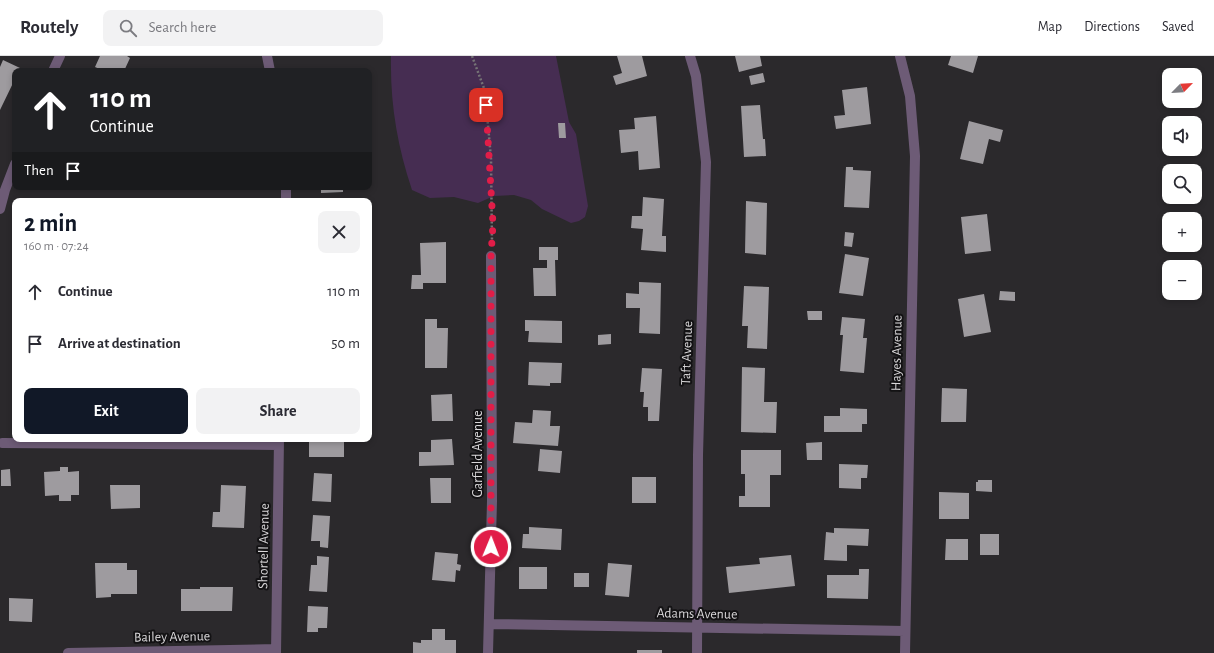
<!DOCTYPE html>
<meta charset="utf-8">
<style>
:root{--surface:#fff;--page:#f2f2f3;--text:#2b2b33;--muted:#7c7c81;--line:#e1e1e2;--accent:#111827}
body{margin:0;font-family:"Alegreya Sans",sans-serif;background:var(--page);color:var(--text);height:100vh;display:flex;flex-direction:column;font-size:15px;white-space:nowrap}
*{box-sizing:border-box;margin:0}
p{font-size:13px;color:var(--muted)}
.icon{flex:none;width:22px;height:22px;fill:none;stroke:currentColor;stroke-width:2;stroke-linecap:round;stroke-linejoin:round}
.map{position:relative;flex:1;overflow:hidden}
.panel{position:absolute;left:12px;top:142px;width:360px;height:244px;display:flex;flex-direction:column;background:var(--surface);border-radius:8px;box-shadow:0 2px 6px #0003}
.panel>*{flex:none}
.banner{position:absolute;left:12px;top:12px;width:360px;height:122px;border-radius:8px;box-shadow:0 2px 6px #0003;background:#202124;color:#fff;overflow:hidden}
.needle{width:26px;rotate:66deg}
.buttons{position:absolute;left:1162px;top:12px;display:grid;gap:8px}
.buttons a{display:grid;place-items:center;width:40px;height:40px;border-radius:8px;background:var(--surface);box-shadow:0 2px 6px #0003;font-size:20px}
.pin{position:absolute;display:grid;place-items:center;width:34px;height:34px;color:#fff;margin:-17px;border-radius:8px;box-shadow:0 2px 6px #0006}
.me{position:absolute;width:44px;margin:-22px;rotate:1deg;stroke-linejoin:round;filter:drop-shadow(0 0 3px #0008)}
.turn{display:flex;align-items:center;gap:14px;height:84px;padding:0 12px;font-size:18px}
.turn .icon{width:52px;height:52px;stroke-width:2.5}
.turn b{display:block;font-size:28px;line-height:34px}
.then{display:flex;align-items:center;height:38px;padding:0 12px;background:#0003;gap:8px;font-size:15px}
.round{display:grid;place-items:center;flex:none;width:42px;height:42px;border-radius:8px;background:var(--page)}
.overview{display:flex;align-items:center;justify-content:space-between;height:68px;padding:0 12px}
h1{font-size:24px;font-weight:600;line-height:30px;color:var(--accent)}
.button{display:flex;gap:8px;margin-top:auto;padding:8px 12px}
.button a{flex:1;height:46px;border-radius:8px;background:var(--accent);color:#fff;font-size:16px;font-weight:600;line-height:46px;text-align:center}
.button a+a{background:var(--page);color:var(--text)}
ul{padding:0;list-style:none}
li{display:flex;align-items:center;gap:12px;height:52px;padding:0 12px}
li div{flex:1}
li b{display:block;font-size:15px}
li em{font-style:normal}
header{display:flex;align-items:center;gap:24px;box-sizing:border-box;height:56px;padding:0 20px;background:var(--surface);border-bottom:1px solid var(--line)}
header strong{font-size:19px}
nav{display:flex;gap:22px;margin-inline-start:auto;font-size:14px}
.search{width:280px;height:36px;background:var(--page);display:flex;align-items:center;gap:10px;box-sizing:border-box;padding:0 14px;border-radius:8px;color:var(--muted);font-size:15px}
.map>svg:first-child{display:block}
.green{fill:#462d52}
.building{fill:#9e9b9f}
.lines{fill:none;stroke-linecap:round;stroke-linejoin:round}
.path{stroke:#757375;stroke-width:2.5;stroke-dasharray:2 2;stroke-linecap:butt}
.minor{stroke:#6d5b76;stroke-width:10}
.route{stroke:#e11d48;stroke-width:7;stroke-dasharray:0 12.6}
.labels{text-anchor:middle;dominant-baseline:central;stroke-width:4;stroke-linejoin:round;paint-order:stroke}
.street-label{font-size:14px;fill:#d9d7d9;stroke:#131214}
</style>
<header>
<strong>Routely</strong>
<div class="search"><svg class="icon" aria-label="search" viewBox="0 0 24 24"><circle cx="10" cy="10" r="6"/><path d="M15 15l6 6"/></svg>Search here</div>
<nav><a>Map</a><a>Directions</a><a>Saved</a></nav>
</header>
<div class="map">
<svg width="1214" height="597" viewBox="0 0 1214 597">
<rect width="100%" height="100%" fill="#2b292c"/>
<path class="green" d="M391,0H556L569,66L576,78L588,150L585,161L579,165L571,167L542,153L531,144L514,139L494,140L478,147L454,141L430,142L412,134C397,89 390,47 391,0Z"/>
<path class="building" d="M100,0H127L130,2L124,15H104L95,11Z
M617,0H642L647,20L616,29L613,20L622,17Z
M735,0H760L762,10L739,16Z
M951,0H978L973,17L948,9Z
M3,4L20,12L19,15H15V23L0,54V11Z
M763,17L765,26L751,29L749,20Z
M867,31L871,68L836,73L834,60L845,59L842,34Z
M760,49L763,83H765L766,100L744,101L741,50Z
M656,60L660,112L639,114L638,95L621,97L619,74L635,73L634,62Z
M969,65L1003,74L1000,86L989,83L983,108L960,103Z
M558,67H565L566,82H559Z
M846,111H853V114L871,115L869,152L844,151Z
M321,131H343V136L321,137Z
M643,141L664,143L662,180H666V196L641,194L643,173L631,172L632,160H642Z
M746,145L767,147L766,199L745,197Z
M987,158L991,195L965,198L961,161Z
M845,176L854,177L852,191L844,190Z
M446,186V227H423V233H411L412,219H421L420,187Z
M539,191H558V204H555L556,240H534L533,212H547V204H539Z
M845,198L869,202L863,240L839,237Z
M639,226L661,227L660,278L639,277L640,252H626V237L639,238Z
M744,230L769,231L767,293L747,292L748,270H742Z
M1000,235L1015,236V245L999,244Z
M984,238L991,276L964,281L958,243Z
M807,255H822V264H808Z
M842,261L865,263L863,282H867L864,317L840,315L843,279H840Z
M425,263H437V272H448L447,312H425Z
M525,264L562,265V287L528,286L529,275H525Z
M611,278V288L598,289V279Z
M529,306L562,307L561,327H550V330L528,329Z
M742,311L765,312L764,346H777L776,377L741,376Z
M642,312L662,313L659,365H648V351H643L644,336H640Z
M942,332L967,333L966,366H941Z
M452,338L453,365H432L431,339Z
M840,352L867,353V368H862V376H824V360H840Z
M533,354L551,355L550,370H560L558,390L513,387L515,366L532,367Z
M309,383H344V401H309Z
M452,383L454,409L419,410V396H431V384Z
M822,386V404H807L806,387Z
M540,393L562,395L560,417L538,415Z
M741,394H781V419H770V451H739V440H745V418H741Z
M839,408L868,409L867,422H861V433L839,432Z
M60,411H68V416L79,415V439H71V445H59V439L45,440L44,416L60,415Z
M10,413L11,430H1V414Z
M314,417L332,418L331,446L312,445Z
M632,421H656V447H632Z
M430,422H451V447H431Z
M978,424H992V436L976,435V426H978Z
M110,429H140V452L111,453Z
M221,429L246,430L244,472L212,471L213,456H220Z
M939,436L969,437V463H939Z
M313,459L330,460L328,492L320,491V485H311Z
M529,471L562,473L561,494L522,492L523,478H529Z
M834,472L869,473L868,490L847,489V505L824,504L826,476L834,477Z
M980,478H999V499H980Z
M946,483H968V504H945Z
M435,496L458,498L457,508L461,509L460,515L456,514L455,526L432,524Z
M791,499L795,530L729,537L726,511L760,508L759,502Z
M317,500L329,501L327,536L309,535L311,509H317Z
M95,507H127V514H137V538H111V541L96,542Z
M608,507L632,509L629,541L605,539Z
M519,511H547V533H519Z
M859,513H869L868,543L827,542V519H859Z
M574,517H589V531H574Z
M200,531H233L232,555H181V533H200Z
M9,542L33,543L32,566L9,565Z
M308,550L328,551L327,572H318V576H307Z
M432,573H445V584H456V597H413V586L421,587V584H432Z
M637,594H662V597H637Z"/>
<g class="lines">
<path class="path" d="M472,0L485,35L491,103L492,187"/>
<path class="minor" d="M267,0L270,15
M690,0L696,20L706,106L698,399L697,597
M900,0L910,40L915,100L905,597
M53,15L60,0
M286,145V131
M0,153L5,134L15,108
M2,387L279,389
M489,568L905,575
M68,597L276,593
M276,597L279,383
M488,597L492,445L491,200"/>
</g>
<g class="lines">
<path class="route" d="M486,49L493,168L491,200V491"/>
</g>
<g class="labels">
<g class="street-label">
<text transform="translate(687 297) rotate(-88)">Taft Avenue</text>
<text transform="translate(897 297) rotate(-89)">Hayes Avenue</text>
<text transform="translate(478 398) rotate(-90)">Garfield Avenue</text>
<text transform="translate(264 490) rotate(-89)">Shortell Avenue</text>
<text transform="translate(697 558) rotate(1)">Adams Avenue</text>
<text transform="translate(172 581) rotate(-1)">Bailey Avenue</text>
</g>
</g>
</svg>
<div class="buttons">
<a><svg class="needle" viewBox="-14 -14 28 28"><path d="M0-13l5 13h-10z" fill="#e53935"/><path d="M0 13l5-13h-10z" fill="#7c7c81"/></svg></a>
<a><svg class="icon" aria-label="sound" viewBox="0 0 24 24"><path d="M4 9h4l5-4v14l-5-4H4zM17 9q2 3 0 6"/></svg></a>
<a><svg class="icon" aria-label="search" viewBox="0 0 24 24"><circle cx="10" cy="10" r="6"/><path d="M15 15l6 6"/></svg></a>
<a>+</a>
<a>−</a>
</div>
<div class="pin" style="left:486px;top:49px;background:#d93025"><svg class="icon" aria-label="arrive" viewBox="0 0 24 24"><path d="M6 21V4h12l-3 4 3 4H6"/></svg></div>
<svg class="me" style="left:491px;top:491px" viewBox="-20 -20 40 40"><circle r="17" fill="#e11d48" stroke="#fff" stroke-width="3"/><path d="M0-11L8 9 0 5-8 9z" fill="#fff"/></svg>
<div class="banner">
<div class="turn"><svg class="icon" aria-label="ahead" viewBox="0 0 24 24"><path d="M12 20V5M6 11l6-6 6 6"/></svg><div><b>110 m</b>Continue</div></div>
<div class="then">Then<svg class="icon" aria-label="arrive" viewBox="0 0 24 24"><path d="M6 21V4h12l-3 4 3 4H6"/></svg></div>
</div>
<section class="panel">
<div class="overview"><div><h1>2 min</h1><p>160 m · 07:24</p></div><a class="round"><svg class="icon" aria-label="close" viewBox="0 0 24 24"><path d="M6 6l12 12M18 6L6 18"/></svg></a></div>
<ul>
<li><svg class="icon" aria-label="ahead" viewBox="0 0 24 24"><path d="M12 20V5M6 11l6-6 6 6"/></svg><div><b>Continue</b></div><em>110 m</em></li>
<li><svg class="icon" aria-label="arrive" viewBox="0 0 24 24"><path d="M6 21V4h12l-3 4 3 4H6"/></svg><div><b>Arrive at destination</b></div><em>50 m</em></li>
</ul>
<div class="button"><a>Exit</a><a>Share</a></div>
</section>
</div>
